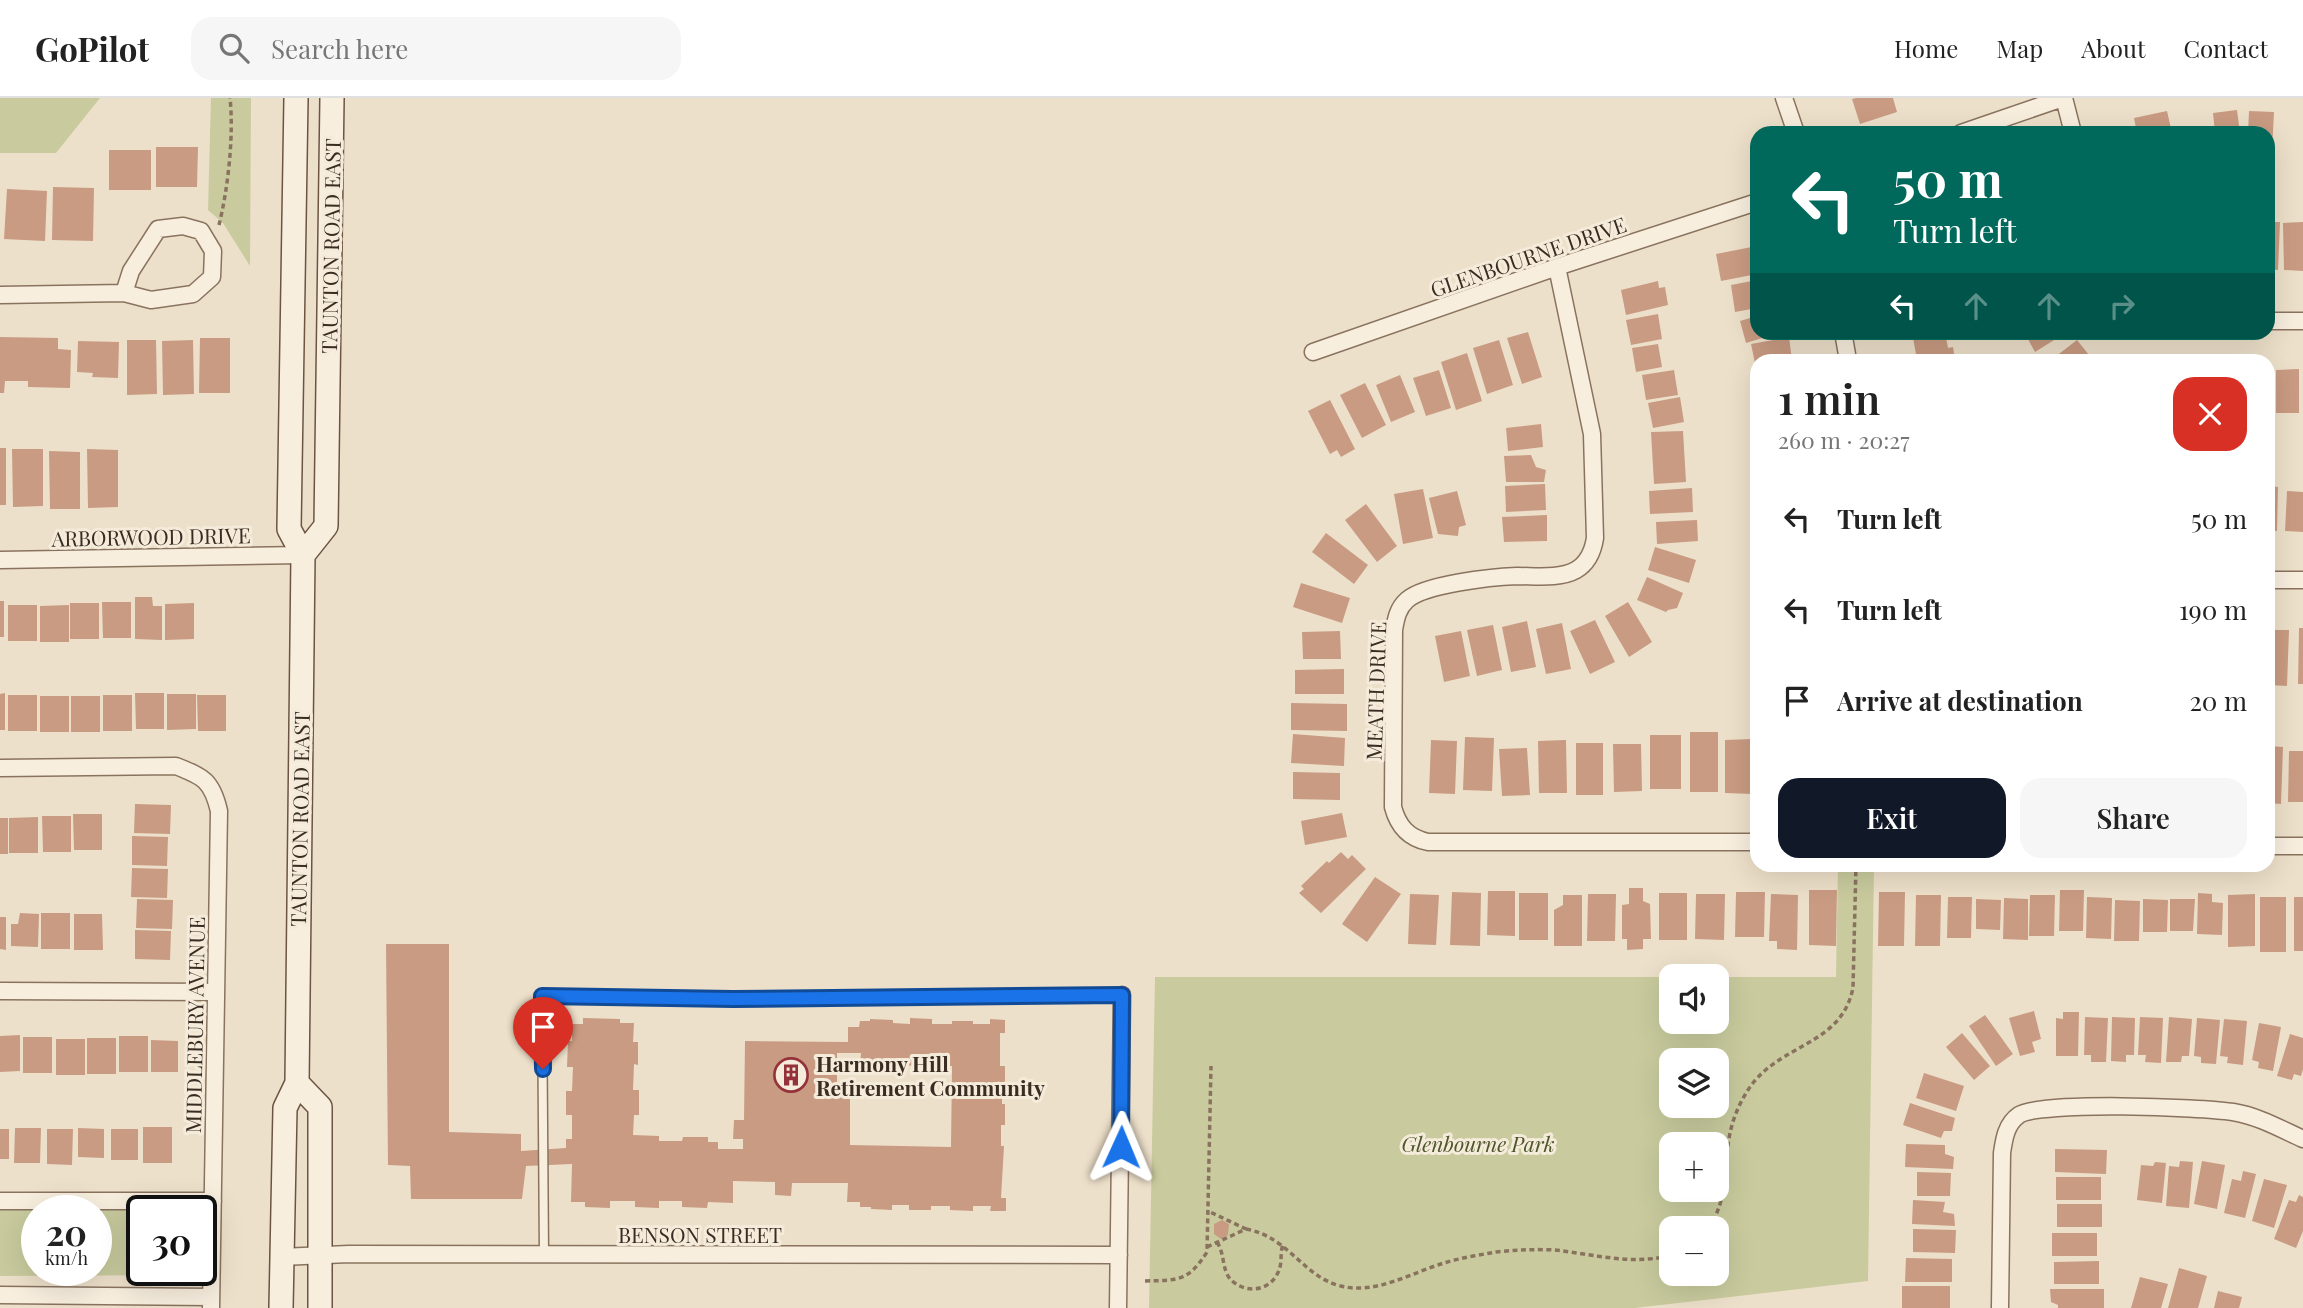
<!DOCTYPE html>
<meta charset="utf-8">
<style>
:root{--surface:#fff;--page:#f6f6f6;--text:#222;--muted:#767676;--line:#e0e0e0;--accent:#111827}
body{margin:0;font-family:"Playfair Display",serif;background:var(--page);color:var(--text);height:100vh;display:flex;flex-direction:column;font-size:26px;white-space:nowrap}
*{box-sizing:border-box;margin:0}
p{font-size:23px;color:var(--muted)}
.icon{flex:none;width:38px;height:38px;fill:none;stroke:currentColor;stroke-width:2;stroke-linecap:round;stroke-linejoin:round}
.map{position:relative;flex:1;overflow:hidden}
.details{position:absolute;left:1750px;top:256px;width:525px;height:518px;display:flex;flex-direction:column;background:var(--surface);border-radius:21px;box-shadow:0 7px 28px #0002}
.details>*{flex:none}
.hud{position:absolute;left:1750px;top:28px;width:525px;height:214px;border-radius:21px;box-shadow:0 7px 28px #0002;background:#00695c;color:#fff;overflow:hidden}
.fabs{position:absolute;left:1659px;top:866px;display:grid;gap:14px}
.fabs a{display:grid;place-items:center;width:70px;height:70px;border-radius:14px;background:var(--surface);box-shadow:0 7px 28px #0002;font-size:35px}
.speed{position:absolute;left:21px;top:1097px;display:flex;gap:14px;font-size:35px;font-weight:700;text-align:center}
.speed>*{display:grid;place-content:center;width:91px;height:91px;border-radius:50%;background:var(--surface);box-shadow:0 7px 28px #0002;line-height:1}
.speed small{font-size:18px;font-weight:400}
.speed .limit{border:4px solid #111;border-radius:10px;background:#fff;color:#111}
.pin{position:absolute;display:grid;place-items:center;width:60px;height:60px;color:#fff;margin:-72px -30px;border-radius:50% 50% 50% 0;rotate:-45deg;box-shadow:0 0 7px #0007}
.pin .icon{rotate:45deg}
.me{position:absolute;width:77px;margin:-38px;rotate:1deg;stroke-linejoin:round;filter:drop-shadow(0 0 5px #0008)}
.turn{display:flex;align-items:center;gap:24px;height:147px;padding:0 28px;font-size:32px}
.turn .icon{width:91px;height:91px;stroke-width:2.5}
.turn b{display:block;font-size:49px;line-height:60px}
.lanes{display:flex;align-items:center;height:66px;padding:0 28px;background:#0003;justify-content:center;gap:35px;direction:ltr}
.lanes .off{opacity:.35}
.round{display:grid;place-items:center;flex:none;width:74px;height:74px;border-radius:21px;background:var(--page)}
.headline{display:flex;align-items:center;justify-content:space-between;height:119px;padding:0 28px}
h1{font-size:42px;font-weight:600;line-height:52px}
.primary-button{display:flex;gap:14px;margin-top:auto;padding:14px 28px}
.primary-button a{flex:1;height:80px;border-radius:21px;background:var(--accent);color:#fff;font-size:28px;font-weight:600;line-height:80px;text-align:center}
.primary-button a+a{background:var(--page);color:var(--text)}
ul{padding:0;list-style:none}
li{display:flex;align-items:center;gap:21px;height:91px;padding:0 28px}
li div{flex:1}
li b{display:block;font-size:26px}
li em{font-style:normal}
header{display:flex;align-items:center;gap:42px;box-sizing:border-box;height:98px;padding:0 35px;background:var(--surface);border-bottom:2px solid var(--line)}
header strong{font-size:33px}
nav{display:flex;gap:38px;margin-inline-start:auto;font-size:24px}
.search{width:490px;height:63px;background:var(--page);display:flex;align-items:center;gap:18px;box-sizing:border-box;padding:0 24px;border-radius:21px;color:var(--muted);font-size:26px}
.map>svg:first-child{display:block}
.green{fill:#c9cb9e;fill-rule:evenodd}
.building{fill:#c99b82;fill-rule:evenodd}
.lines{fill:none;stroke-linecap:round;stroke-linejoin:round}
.lane-casing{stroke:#89735f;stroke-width:11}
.street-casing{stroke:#89735f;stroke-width:19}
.secondary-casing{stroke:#6b5442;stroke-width:26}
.path{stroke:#89735f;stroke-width:3.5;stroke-dasharray:5 3.5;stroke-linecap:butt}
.lane{stroke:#f8eede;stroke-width:8}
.street{stroke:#f8eede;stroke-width:16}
.secondary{stroke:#f8eede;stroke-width:23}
.route-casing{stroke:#114b97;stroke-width:18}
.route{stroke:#1a73e8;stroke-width:12}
.labels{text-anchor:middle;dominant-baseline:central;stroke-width:6;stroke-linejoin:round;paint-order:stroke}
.street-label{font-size:21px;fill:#3a2c22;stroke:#f5ebda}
.poi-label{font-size:21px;font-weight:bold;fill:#3a2c22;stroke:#f5ebda;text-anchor:start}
.park-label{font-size:21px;font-style:italic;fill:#4d562a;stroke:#f5ebda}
</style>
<header>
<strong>GoPilot</strong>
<div class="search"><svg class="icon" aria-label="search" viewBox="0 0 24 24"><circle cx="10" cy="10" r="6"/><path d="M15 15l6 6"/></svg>Search here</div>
<nav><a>Home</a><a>Map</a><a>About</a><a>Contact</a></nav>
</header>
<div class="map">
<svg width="2303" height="1210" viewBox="0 0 2303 1210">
<rect width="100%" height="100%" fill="#ede0ca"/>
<path class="green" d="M0,0H100L56,55H0Z
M211,0H251L250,168L223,125L208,112Z
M1838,767H1874L1868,1183L1635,1210H1149L1155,879H1671V924H1717V879H1836ZM1671,962H1717V1008H1671ZM1671,1046H1717V1092H1671ZM1671,1130H1717V1176H1671Z
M0,1110L188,1111L191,1113H142V1172L193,1173V1175L188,1177L0,1178ZM37,1113H96V1172H37Z"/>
<path class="building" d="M1856,0H1893L1897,14L1860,26L1852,1Z
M2237,12L2240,35H2215L2213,15Z
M2167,13L2172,35H2137L2134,20Z
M2249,13L2274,14L2272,53H2268V35H2248Z
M156,49H198L197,89H156Z
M109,52H151V92H109Z
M53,89L94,90L93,143L52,142Z
M7,91L47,93L45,143L4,141Z
M2268,124H2280L2278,172L2268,171Z
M2303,124V173L2284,172L2283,125Z
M1757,148V176L1721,183L1716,156Z
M1757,182V210L1735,214L1731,187Z
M1658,183L1659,190L1665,189L1668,207L1626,217L1621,192Z
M1658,216L1662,241L1631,247L1626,222Z
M1757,218V234L1779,235L1746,245L1740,223Z
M1528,234L1542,279L1522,286L1507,240Z
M1912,234H1945L1948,250L1953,249L1955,262H1917Z
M2024,234H2067L2035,254Z
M0,239L58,240V251L71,252L70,290L28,289V283H5L4,295H0Z
M1789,239L1792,262H1757L1756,270L1751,246Z
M200,240H230V295H199Z
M127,242H156L157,296L127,297Z
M193,242L194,296L163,297L162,243Z
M1499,242L1513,287L1487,296L1473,250Z
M2077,242L2093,262H2051Z
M78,243L119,244L118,280L92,279L93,275L77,274Z
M1658,246L1662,269L1636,274L1632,250Z
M1467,255L1482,303L1456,312L1441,264Z
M2299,271V315H2276V272Z
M1439,272L1451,310L1426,318L1413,280Z
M1674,272L1678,297L1646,302L1642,277Z
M1400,277L1415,314L1391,324L1376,287Z
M1365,285L1386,327L1362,340L1340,297Z
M1680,299L1684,324L1653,330L1648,305Z
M1330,302L1355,351L1341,359L1337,352L1330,356L1308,313Z
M1541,326L1543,349L1508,353L1506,330Z
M1683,333L1686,384L1654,386L1651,334Z
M0,350H6V407H0Z
M12,351H43V408L13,409Z
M87,351L118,352V409L88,410Z
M49,353L80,354V411H50Z
M1531,357L1536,369L1546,372L1544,384H1506L1504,358Z
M1545,386L1546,412L1506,414L1505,388Z
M2268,388L2278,389L2277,433H2268Z
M1692,390L1693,414L1650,416L1649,393Z
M1423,391L1433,440L1403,446L1394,396Z
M1457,393L1466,427L1459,429L1458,438L1438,436L1429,400Z
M2287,393L2303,394V434L2285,433Z
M1366,406L1397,448L1377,464L1345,422Z
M1547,417V443L1504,444L1502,419Z
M1697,422L1698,443L1657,446L1656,424Z
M1326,435L1368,467L1354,486L1312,454Z
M1655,449L1696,462L1689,485L1648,472Z
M1647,479L1683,495L1677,510L1668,512L1666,514L1637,502Z
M1301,485L1350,500L1342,525L1293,509Z
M135,499H152L153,508H162V542L135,541Z
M0,503H4V539H0Z
M102,504H131V540H103Z
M1628,504L1652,544L1629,559L1605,518Z
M70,505H99V541H70Z
M194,505V541L165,542V506Z
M8,507H37V543H8Z
M69,507V544H40V508Z
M1595,522L1615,564L1590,576L1570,533Z
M1527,523L1536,569L1511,574L1502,529Z
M1562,525L1571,571L1546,576L1536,531Z
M1493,527L1502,572L1477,578L1467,532Z
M2299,530H2303V586H2298Z
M2268,532H2289L2287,588L2268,587Z
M1340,533L1341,561H1303L1302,534Z
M1461,533L1470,578L1444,584L1435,538Z
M1344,571V596H1295V572Z
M5,595V632H0V596Z
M135,595H164V631H136Z
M167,596H196V631L167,632Z
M8,597H37V633H8Z
M103,597H132V633H103Z
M197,597H226V633H198Z
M40,598H69V634H40Z
M71,598H100V634H71Z
M1291,605L1347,606V633L1291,632Z
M1690,634H1718V694H1690Z
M1293,636L1345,640L1344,668L1291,665Z
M1650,637H1681V691H1650Z
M1465,639L1494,640L1492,693L1463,692Z
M1752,641L1753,696L1725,695V642Z
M1431,642L1457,643L1455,696L1429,695Z
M1566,642L1567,695H1539L1538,643Z
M1576,645H1603V697H1576Z
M1613,646H1641L1642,693L1614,694Z
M2268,648L2283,649L2281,706L2268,705Z
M1527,650L1530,697L1502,698L1499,651Z
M2289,653H2303V704H2288Z
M1293,674L1340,675V702L1293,701Z
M135,706L171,707L170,736L134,735Z
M1342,715L1347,739L1305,747L1301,723Z
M73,716H102V752H74Z
M42,718H71V754H43Z
M38,719V755H9V720Z
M0,720H8V756H0Z
M132,738L168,739L167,768L132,767Z
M1341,754L1348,761L1352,757L1366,771L1321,815L1299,795L1304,791L1301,788L1327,763L1329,765Z
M132,770L168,771L167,800L131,799Z
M1375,779L1401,796L1367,844L1342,826Z
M1629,790H1643V803L1650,806L1651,841H1643V851L1627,852V841H1622V807L1629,806Z
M1809,792H1837L1836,848L1809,847Z
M2060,792H2084L2083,833H2059Z
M1488,793H1515V838L1487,837Z
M1452,794L1481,795L1480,848L1450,847Z
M1736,794H1765L1764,839H1735Z
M1879,794H1905L1904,848H1878Z
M1519,795H1548V842H1519Z
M1659,795H1687V842H1659Z
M2198,795L2212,796V804L2223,805L2222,837L2197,836Z
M1410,796L1439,797L1436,847L1408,846Z
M1588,796H1616L1615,843H1587Z
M1696,796H1725L1724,842L1695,841Z
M1771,796L1798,797L1797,852L1777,851V843H1769Z
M2255,796V848L2228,849V797Z
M1563,797H1582V848H1554V812L1563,807Z
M1916,797H1941L1940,848H1915Z
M2030,797H2055L2054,838H2029Z
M1948,799H1972L1971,840H1947Z
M2087,799L2112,800L2111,841L2086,840Z
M2260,799H2286V854H2260Z
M2294,799H2303V853H2294Z
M2004,800L2028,801V842L2003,841Z
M137,801L173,802L172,831L136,830Z
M1976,801L2001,802L2000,832L1976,831Z
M2143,801L2168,802L2167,834H2143Z
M2170,801H2195L2193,833H2170Z
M2115,802L2140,803L2139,843H2114Z
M20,815L39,816L38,849L11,848V826H18Z
M41,815H70V851H41Z
M74,816H102L103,852H74Z
M0,819H6V852L0,851Z
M135,832L171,833L170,862L135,861Z
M386,846H449V1034L521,1036V1053L566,1050V1041H572V1017H566V993H572L573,969H567L568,943H572V926H583V920L620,921V925H634L633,944H638V967L634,966L633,992H639V1017H634L633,1037L659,1038V1043H682L683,1039H708V1044H718V1051H743V1041H733L734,1022H744L745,943L848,944V929H859L860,923H870V921L893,922V925L910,926V920L932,921V926H952V923H973V926H990V921L1005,922V935H1000V968H1005V986H1002V1006H1005V1027H1001V1048H1004L1001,1100H1006V1113H990L991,1108H973V1113L950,1112V1108H931V1112H909V1107H892V1112L871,1111V1109H860V1104H847L848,1085H792L791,1098L775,1097V1084L733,1083V1105L708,1104L707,1110L682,1109V1103H659V1110L635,1109V1103H610V1110L585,1109V1104H571L572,1066L526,1068L522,1101H411L410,1068L388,1067ZM837,955H861L860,967L952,968L951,1049L850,1047V999H837Z
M2034,913L2041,941L2032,944L2035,954L2020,958L2009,920Z
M2063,914H2079L2078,958H2056V920L2063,921Z
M1985,917L2013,956L1996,968L1969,928Z
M2085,919L2108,920L2106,964H2091V957H2084Z
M2112,919L2135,920L2134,957H2126V964L2111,963Z
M2140,919L2163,920L2161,965L2145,964L2146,957H2138Z
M2169,919L2192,921L2189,958H2182L2181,964H2166Z
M2197,920L2220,922L2216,966L2201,965V959L2194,958Z
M2224,921L2247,923L2243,967L2227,965L2228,959L2220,958Z
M2259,925L2281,929L2273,973L2258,970L2259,964L2252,962Z
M1962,935L1990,968L1974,982L1946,949Z
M2290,936L2303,940V971L2301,978L2294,976L2292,982L2277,978Z
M20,937V973L0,974V938Z
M119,938H148V974H119Z
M23,939H52V975H23Z
M87,940H116V976H87Z
M56,941H85V977H56Z
M151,942L178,943V974H151Z
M1924,975L1964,988L1956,1013L1916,1000Z
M1910,1005L1955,1020L1952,1033H1944L1941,1040L1903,1027Z
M143,1029H172V1065H143Z
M15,1030H41L40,1065H14Z
M78,1030L104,1031V1060L78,1059Z
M0,1031H9V1061H0Z
M47,1031H73L72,1067L47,1066Z
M111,1031H138V1062H111Z
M1906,1046L1945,1047V1056L1954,1059L1953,1071L1905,1069Z
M2055,1051L2107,1052L2106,1076L2055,1074Z
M2180,1063L2193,1064L2189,1110L2166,1108L2169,1068L2179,1069Z
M2202,1063L2225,1067L2217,1111L2194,1106Z
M2155,1064L2166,1065L2162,1105L2137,1102L2141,1067L2153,1068Z
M2243,1073L2256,1076L2245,1120L2224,1115L2232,1081L2241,1083Z
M1917,1074L1951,1075L1950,1098H1917Z
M2056,1079H2101V1102H2056Z
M2264,1081L2287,1087L2274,1130L2252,1123Z
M2299,1097L2303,1099V1133L2296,1150L2274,1141L2289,1102L2296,1104Z
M1913,1102L1945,1104L1943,1114L1954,1116L1955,1128L1912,1126Z
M2057,1106H2102V1129H2057Z
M1222,1122L1229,1126L1228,1137L1221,1141L1214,1136V1126Z
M1913,1131L1956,1132L1955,1155L1913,1154Z
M2052,1135H2097V1158H2052Z
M1906,1160L1952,1161V1184H1905Z
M2099,1163V1186H2054V1164Z
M2179,1170L2207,1178L2198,1210H2168Z
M2140,1179L2168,1186L2161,1210H2131Z
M1902,1188H1950V1210H1902Z
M2050,1191H2104V1210H2058V1207L2051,1204Z
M2218,1193L2242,1199L2239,1210H2214Z"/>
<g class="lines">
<g class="lane-casing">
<path id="lane" d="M544,1157L542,897L733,901L1122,897"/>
</g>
<g class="street-casing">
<path id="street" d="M1784,0L1796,35
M2064,0L2073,35
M1961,35L2063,0
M1557,169L1592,336L1595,440C1593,453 1588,465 1576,472C1560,481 1536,478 1517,478C1492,479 1425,486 1407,502C1398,510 1396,520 1394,532L1393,709C1398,728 1408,740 1428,744H1757
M0,197L124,195L151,202L193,196L212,179L213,153L201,133L183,128L158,131L131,173L124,195
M2268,223H2303
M1843,234L1848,262
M1313,254L1557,169L1757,104
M0,462L303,457
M2268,482H2303
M0,670L176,668C204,679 212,683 219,713L211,1210
M2268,748H2303
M0,893L215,894
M0,1103H213
M281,1159L349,1156L1119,1157
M0,1197L211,1199
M1118,1210L1122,897
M2000,1210L2002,1055C2004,1041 2006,1026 2019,1017C2040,1003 2202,1009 2233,1014C2258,1018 2281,1031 2303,1041"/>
</g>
<g class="secondary-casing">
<path id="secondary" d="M303,457L326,428L332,0
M297,985L320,1009V1210
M281,1210L285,1010L297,985L303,457L289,431L296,0"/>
</g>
<path class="path" d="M219,127C228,91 234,37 230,0
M1708,1130C1727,1105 1723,1077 1728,1048C1730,1028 1737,1009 1748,992C1778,945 1841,949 1853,890L1856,766
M1246,1131C1289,1139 1303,1179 1341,1188C1375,1197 1411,1175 1444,1165C1460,1160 1479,1157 1496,1154C1516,1152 1535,1151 1555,1152C1593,1156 1633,1168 1671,1157
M1217,1144C1224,1155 1222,1165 1227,1176C1230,1183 1238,1188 1245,1190C1261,1194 1276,1185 1280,1169C1282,1161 1280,1154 1283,1147
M1207,1149L1246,1131L1208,1113
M1145,1183C1178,1182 1188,1184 1207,1154L1211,968"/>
<use href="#lane" class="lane"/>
<use href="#street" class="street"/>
<use href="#secondary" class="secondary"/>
</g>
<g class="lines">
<g class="route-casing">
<path id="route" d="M543,971L542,898L733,901L1122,897L1121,1049"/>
</g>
<use href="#route" class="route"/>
</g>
<defs>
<g id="building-ring" transform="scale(1.75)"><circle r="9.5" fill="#f5ebda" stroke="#953239" stroke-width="1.5"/><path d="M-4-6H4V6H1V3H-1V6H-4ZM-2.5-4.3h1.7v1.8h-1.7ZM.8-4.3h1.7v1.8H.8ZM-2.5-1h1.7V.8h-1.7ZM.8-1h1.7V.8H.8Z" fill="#953239"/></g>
</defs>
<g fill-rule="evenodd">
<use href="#building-ring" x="791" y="977"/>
</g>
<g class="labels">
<g class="street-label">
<text transform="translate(330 148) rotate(-89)">TAUNTON ROAD EAST</text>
<text transform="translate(1528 158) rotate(-19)">GLENBOURNE DRIVE</text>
<text transform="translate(151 438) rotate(-1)">ARBORWOOD DRIVE</text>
<text transform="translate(1375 593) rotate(-88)">MEATH DRIVE</text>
<text transform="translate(299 721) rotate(-89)">TAUNTON ROAD EAST</text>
<text transform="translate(194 927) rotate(-89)">MIDDLEBURY AVENUE</text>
<text x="700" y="1136">BENSON STREET</text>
</g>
<g class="poi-label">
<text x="816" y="965">Harmony Hill<tspan x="816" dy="24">Retirement Community</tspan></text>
</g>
<g class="park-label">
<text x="1478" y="1045">Glenbourne Park</text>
</g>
</g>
</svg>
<div class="fabs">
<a><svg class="icon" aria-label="sound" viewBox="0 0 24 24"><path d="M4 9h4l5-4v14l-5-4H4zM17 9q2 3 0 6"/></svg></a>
<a><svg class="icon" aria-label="layers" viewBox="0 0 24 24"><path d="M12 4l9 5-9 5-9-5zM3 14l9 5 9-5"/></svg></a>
<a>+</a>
<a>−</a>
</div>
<div class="speed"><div>20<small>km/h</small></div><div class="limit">30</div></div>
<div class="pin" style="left:543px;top:971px;background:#d93025"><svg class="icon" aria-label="arrive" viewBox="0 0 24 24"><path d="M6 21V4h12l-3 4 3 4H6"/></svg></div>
<svg class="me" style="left:1121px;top:1049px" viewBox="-20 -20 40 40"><path d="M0-17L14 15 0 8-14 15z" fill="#1a73e8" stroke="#fff" stroke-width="4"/></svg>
<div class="hud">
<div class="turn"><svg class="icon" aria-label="left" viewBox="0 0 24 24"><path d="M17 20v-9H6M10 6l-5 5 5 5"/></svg><div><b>50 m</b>Turn left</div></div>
<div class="lanes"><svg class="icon" aria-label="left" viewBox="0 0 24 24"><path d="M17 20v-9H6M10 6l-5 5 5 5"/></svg><svg class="icon off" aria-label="ahead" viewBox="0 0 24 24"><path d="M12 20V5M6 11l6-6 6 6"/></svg><svg class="icon off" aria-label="ahead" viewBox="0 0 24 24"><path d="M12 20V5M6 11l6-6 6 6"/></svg><svg class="icon off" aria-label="right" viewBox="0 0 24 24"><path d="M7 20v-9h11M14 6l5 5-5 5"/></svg></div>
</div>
<section class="details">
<div class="headline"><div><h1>1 min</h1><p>260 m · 20:27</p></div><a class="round" style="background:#d93025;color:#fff"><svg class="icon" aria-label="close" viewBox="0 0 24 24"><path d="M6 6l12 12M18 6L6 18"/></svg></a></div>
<ul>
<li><svg class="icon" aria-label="left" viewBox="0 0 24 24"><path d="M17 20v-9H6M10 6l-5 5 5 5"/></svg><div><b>Turn left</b></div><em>50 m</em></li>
<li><svg class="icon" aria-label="left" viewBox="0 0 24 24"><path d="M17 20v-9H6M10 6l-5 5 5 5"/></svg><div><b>Turn left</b></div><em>190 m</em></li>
<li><svg class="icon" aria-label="arrive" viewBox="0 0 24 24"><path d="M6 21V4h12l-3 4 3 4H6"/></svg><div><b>Arrive at destination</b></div><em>20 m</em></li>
</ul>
<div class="primary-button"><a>Exit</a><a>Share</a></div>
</section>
</div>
